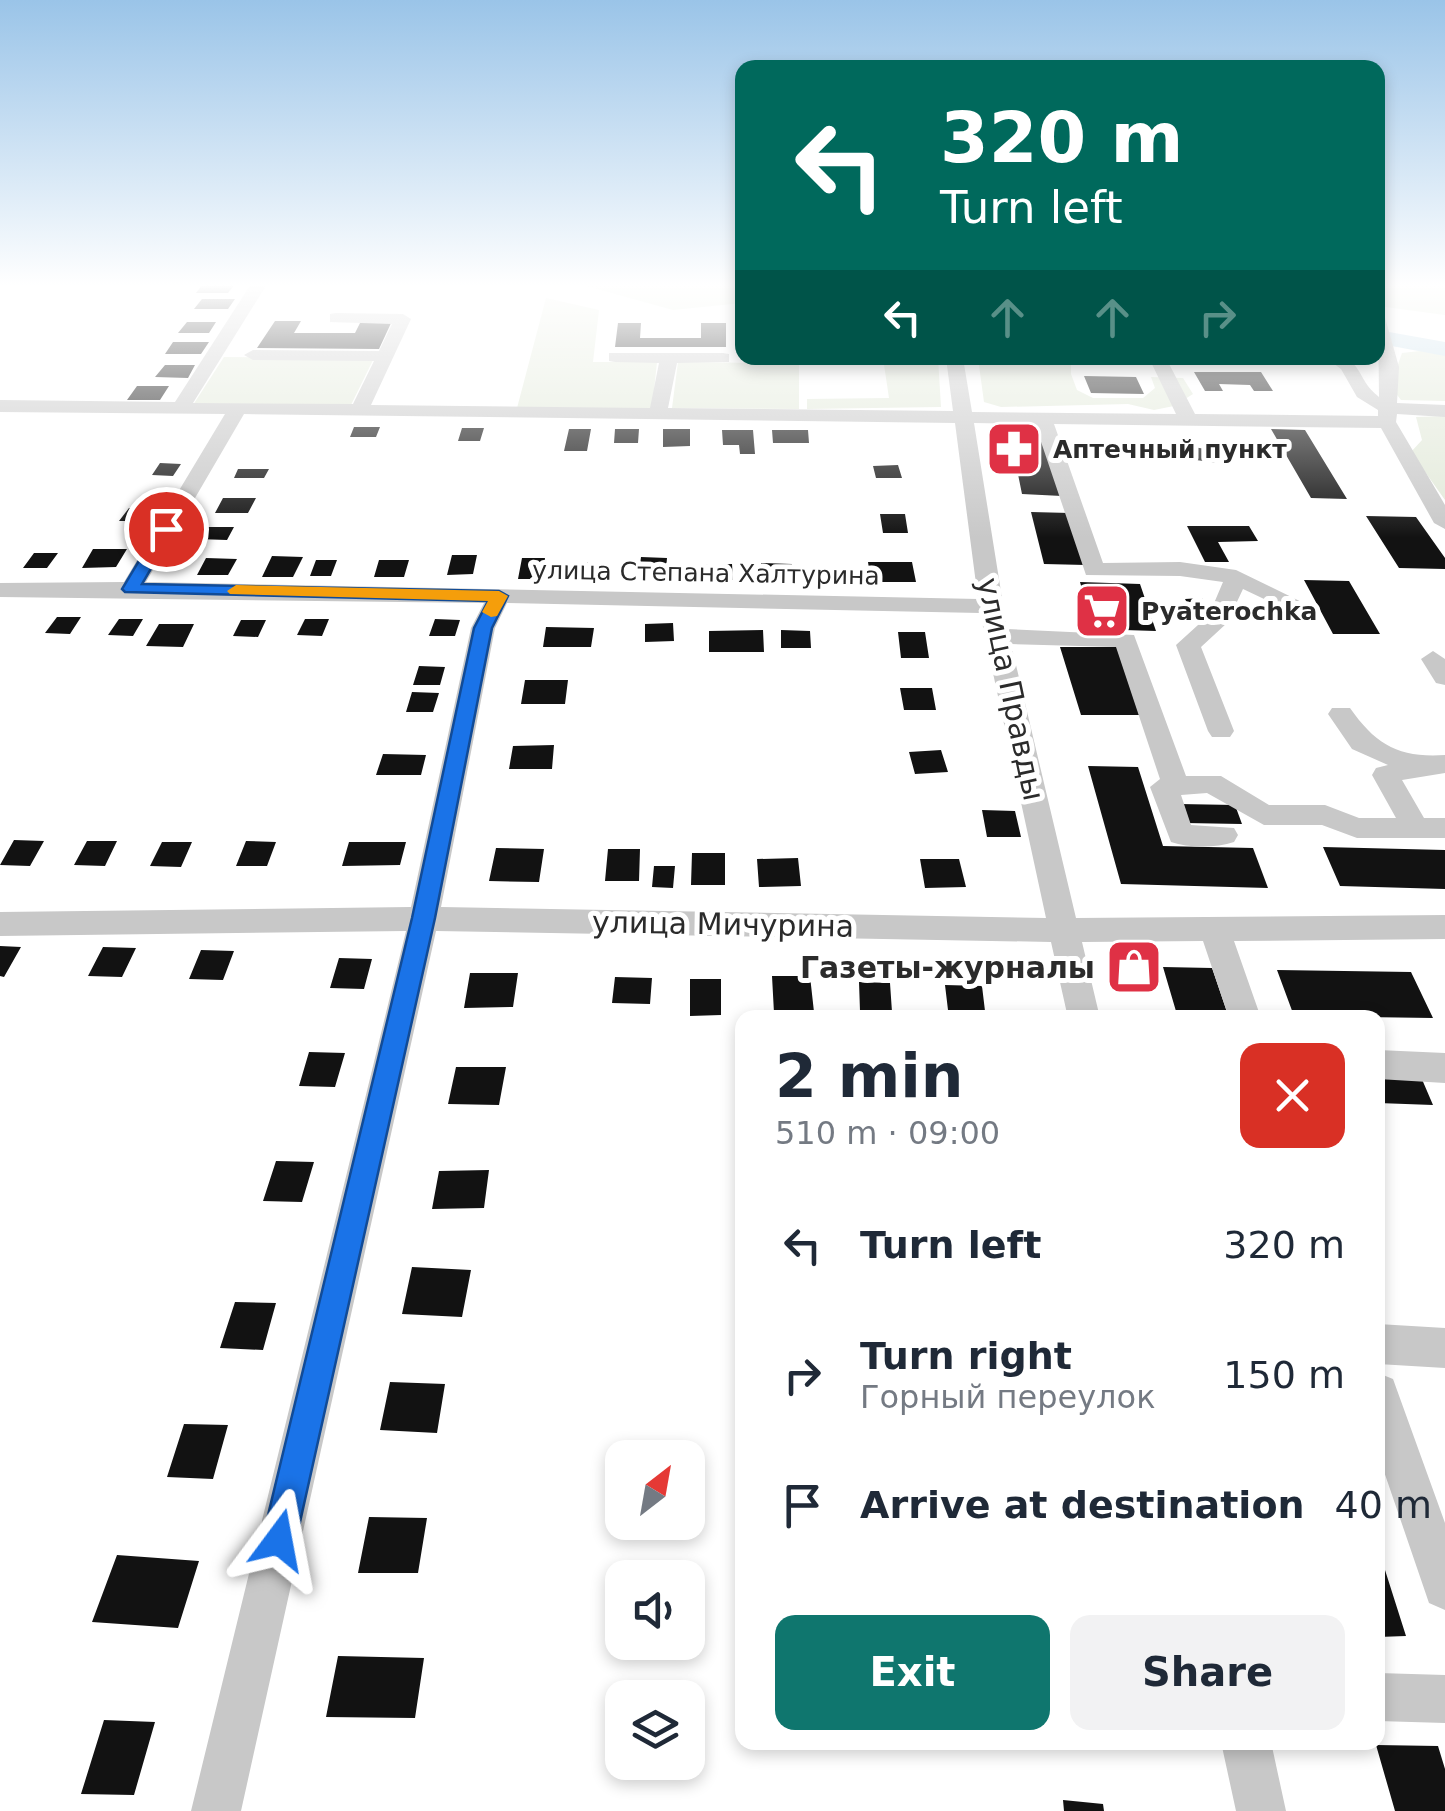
<!DOCTYPE html>
<meta charset="utf-8">
<style>
:root{--surface:#fff;--page:#f2f2f3;--text:#1f2937;--muted:#747a83;--accent:#0f766e}
body{margin:0;font-family:"DejaVu Sans",sans-serif;background:var(--page);color:var(--text);height:100vh;display:flex;flex-direction:column;font-size:38px;white-space:nowrap}
*{box-sizing:border-box;margin:0}
p{font-size:32px;color:var(--muted)}
.icon{flex:none;width:55px;height:55px;fill:none;stroke:currentColor;stroke-width:2;stroke-linecap:round;stroke-linejoin:round}
.map{position:relative;flex:1;overflow:hidden}
.side{position:absolute;left:735px;top:1010px;width:650px;height:740px;display:flex;flex-direction:column;background:var(--surface);border-radius:20px;box-shadow:0 5px 15px #0003}
.side>*{flex:none}
.guide{position:absolute;left:735px;top:60px;width:650px;height:305px;border-radius:20px;box-shadow:0 5px 15px #0003;background:#00695c;color:#fff;overflow:hidden}
.needle{width:65px;rotate:31deg}
.tools{position:absolute;left:605px;top:1440px;display:grid;gap:20px}
.tools a{display:grid;place-items:center;width:100px;height:100px;border-radius:20px;background:var(--surface);box-shadow:0 5px 15px #0003;font-size:50px}
.pin{position:absolute;display:grid;place-items:center;width:85px;height:85px;color:#fff;margin:-42px;border:5px solid #fff;border-radius:50%;box-shadow:0 2px 10px #0007}
.me{position:absolute;width:110px;margin:-55px;rotate:13deg;stroke-linejoin:round;filter:drop-shadow(0 0 8px #0008)}
.turn{display:flex;align-items:center;gap:35px;height:210px;padding:0 40px;font-size:45px}
.turn .icon{width:130px;height:130px;stroke-width:2.5}
.turn b{display:block;font-size:70px;line-height:85px}
.lanes{display:flex;align-items:center;height:95px;padding:0 40px;background:#0003;justify-content:center;gap:50px;direction:ltr}
.lanes .off{opacity:.35}
.round{display:grid;place-items:center;flex:none;width:105px;height:105px;border-radius:20px;background:var(--page)}
.summary{display:flex;align-items:center;justify-content:space-between;height:170px;padding:0 40px}
h1{font-size:60px;font-weight:800;line-height:75px}
.primary-button{display:flex;gap:20px;margin-top:auto;padding:20px 40px}
.primary-button a{flex:1;height:115px;border-radius:20px;background:var(--accent);color:#fff;font-size:40px;font-weight:800;line-height:115px;text-align:center}
.primary-button a+a{background:var(--page);color:var(--text)}
ul{padding:0;list-style:none}
li{display:flex;align-items:center;gap:30px;height:130px;padding:0 40px}
li div{flex:1}
li b{display:block;font-size:38px}
li em{font-style:normal}
.map>svg:first-child{display:block}
.green{fill:#e2e9d9}
.lines{fill:none;stroke-linecap:round;stroke-linejoin:round}
.river{fill:#c5dde9;fill-rule:evenodd}
.building{fill:#121212}
.minor{fill:#c8c8c8;fill-rule:evenodd}
.route{fill:#1a73e8;stroke:#114b97;stroke-width:2.5}
.slow{fill:#f59e0b}
.labels{text-anchor:middle;dominant-baseline:central;stroke-width:10;stroke-linejoin:round;paint-order:stroke}
.far-poi-label{font-size:25px;font-weight:bold;fill:#2b2b2b;stroke:#fff;text-anchor:start}
.far-street-label{font-size:25px;fill:#2b2b2b;stroke:#fff}
.street-label{font-size:30px;fill:#2b2b2b;stroke:#fff}
.poi-label{font-size:30px;font-weight:bold;fill:#2b2b2b;stroke:#fff;text-anchor:end}
</style>
<div class="map">
<svg width="1445" height="1811" viewBox="0 0 1445 1811">
<rect width="100%" height="100%" fill="#fff"/>
<path class="green" d="M579,284H742V303L673,310Z
M1378,284H1445V315L1378,306Z
M546,298L599,310L593,362H657L652,409L517,408Z
M1429,350L1445,353V401L1401,400L1394,391V376L1402,353Z
M224,357L374,358L350,407L193,405Z
M766,358H799V409L672,408L678,362L765,363Z
M883,358H938L941,407L807,409V399L889,398Z
M978,358H1071V374L1077,390L1093,398H1143L1155,388L1151,377L1183,378L1193,394L1174,406L1154,410L1128,404L1001,407L984,402Z
M1445,416V500L1411,452L1422,440L1416,417Z"/>
<g class="lines">
<path class="river" d="M1389,332L1445,342V356L1381,344L1378,339L1381,334Z"/>
</g>
<path class="building" d="M203,284H235L228,293H196Z
M202,299H235L228,309H194Z
M275,321H301L294,333H355L361,321H392L379,349L257,348Z
M187,322H216L209,333H178Z
M618,323H641L640,338H701V323H726V347H615Z
M173,342H209L201,354H165Z
M165,365H195L188,378L155,377Z
M1194,372H1261L1273,391H1254L1250,385L1219,384L1223,391H1205Z
M1084,376L1136,377L1144,394L1091,393Z
M137,386H169L160,400H127Z
M354,427H380L376,437H350Z
M462,428H484L480,441H458Z
M569,429H591L587,451H564Z
M615,429H639L638,443H614Z
M663,429H690V446L663,447Z
M1271,429L1305,430L1347,499L1311,498Z
M722,430H753L755,454H740L739,445H723Z
M772,430H808L809,443H773Z
M1009,430L1046,431L1062,496L1022,494Z
M1154,441L1219,451L1218,463L1152,454Z
M160,463L181,464L173,476L152,475Z
M898,465L902,478H876L873,466Z
M238,469H269L264,478H234Z
M223,498H256L248,513H215Z
M129,508H151L142,521H119Z
M1031,512L1070,513L1086,565L1044,564Z
M880,514H905L908,533H883Z
M1366,516L1416,517L1445,558V569L1399,568Z
M1187,526H1249L1258,541L1218,542L1229,562H1205Z
M205,527H234L227,540L197,539Z
M93,549H127L116,567L82,568Z
M34,553H58L47,568H23Z
M452,555H477L473,574L447,575Z
M272,556L303,557L293,577H262Z
M641,557L667,558L665,581L638,580Z
M206,558L237,559L228,575H197Z
M522,558H545L542,579H518Z
M316,560H337L331,576H310Z
M379,560H409L404,577H374Z
M569,562H594L591,580H565Z
M868,562H912L916,582H871Z
M761,563L792,564V582L761,581Z
M732,564L733,580L699,581V565Z
M1304,580L1349,581L1380,634H1333Z
M1080,582L1140,584L1156,631L1093,629Z
M1202,598L1210,616H1194L1185,599Z
M57,617H81L70,634L45,633Z
M119,619H143L133,636L108,635Z
M305,619H329L322,636L297,635Z
M435,619L460,620L455,636H429Z
M241,620H266L258,637L233,636Z
M673,623L674,641L645,642V624Z
M159,624H194L183,647L146,646Z
M546,627L594,628L591,647H543Z
M763,630L764,652H709V631Z
M781,630L810,631L811,648H781Z
M898,632H925L929,658H901Z
M1060,647H1120L1145,715H1081Z
M419,666L445,667L440,685H413Z
M525,680H568L565,704H521Z
M900,688H932L936,710H904Z
M412,692L439,693L433,712H406Z
M554,745L552,769H509L513,746Z
M941,750L948,772L915,774L909,752Z
M383,754L426,755L421,775H376Z
M1088,766L1138,767L1163,846L1253,848L1268,888L1121,884Z
M1179,804L1235,805L1242,824L1185,823Z
M982,810L1015,811L1021,837H987Z
M14,840L44,841L30,866L0,865Z
M87,841H117L105,866L74,865Z
M246,841L276,842L267,866H236Z
M162,842H192L181,867L150,866Z
M349,842H406L400,865L342,866Z
M1323,847L1445,850V889L1340,886Z
M496,848L544,849L539,882L489,881Z
M608,849H640L639,881H605Z
M692,853H725V885H691Z
M798,858L801,886L759,887L757,859Z
M920,859H959L966,887L925,888Z
M654,866H675L673,888L652,887Z
M0,946L21,947L4,977L0,976Z
M103,947L136,948L122,977L88,976Z
M201,950L234,951L223,980L189,979Z
M339,958L372,959L364,989L330,988Z
M1163,967L1212,968L1229,1018H1178Z
M1277,970L1411,972L1433,1018L1294,1016Z
M470,973H518L513,1007L464,1008Z
M772,976H810L814,1012L774,1013Z
M615,977L652,978L650,1004L612,1003Z
M690,979H721V1015L690,1016Z
M859,982L890,983L892,1012L860,1011Z
M945,985L982,986L985,1011L948,1010Z
M309,1052L345,1053L335,1087L299,1086Z
M456,1067H506L499,1105L448,1104Z
M1378,1075L1421,1077L1433,1105L1378,1103Z
M276,1161L314,1162L302,1202L263,1201Z
M489,1170L484,1208L432,1209L439,1171Z
M412,1267L471,1270L462,1317L402,1314Z
M235,1302L276,1303L263,1350L220,1348Z
M390,1382L445,1384L437,1433L380,1430Z
M184,1424L228,1425L213,1479L167,1477Z
M369,1517L427,1518L418,1573H358Z
M1378,1548L1406,1636L1378,1637Z
M117,1555L199,1561L178,1628L92,1622Z
M338,1656L424,1658L415,1718L326,1717Z
M104,1720L155,1722L134,1795L81,1794Z
M1376,1745L1438,1746L1445,1769V1811H1395Z
M1063,1800L1103,1804L1104,1811H1064Z"/>
<g class="lines">
<path class="minor" d="M251,284H267L193,403L353,404L374,361L253,360L244,355L253,350L379,351L392,324L330,322V314L336,313L403,314L411,319L371,405L650,408L659,363L615,362L609,361V353H723L729,354V362L677,363L668,408L953,411L946,358H963L972,412L1176,414L1149,358H1166L1195,414L1378,416V410L1357,397L1341,369L1326,358C1366,356 1353,377 1379,397L1378,312L1384,314L1399,367L1397,403L1445,405V417L1397,414L1396,422L1445,505V529L1434,523L1381,428L1054,424L1103,563L1180,562L1236,570L1320,611L1308,618L1300,616L1243,589L1227,623L1201,647L1234,731L1230,737H1212L1208,731L1176,645L1209,615L1223,582L1180,576L1086,575L1035,424L974,423L1007,629L1134,635L1186,776H1221L1269,805H1325L1359,818H1396L1372,775L1376,768L1388,765L1352,749L1328,714L1332,708H1350C1376,745 1399,758 1445,755V773L1402,780L1424,818H1445V838H1357L1322,825H1264L1207,793L1181,795L1191,825L1234,828L1238,835L1234,842C1216,848 1189,848 1171,842L1150,787L1160,779L1116,647L1011,644L1076,918L1445,915V939L1234,941L1261,1018H1229L1203,941L1082,942L1100,1018H1068L1051,942L436,931L241,1811H191L406,931L0,936V912L411,907L471,628L484,603L0,597V583L124,582L225,414L0,412V400L175,402ZM244,414L955,423L978,599L146,582ZM507,603L980,613L1046,918L441,907L495,628Z
M1433,651L1445,659V685L1436,683L1421,659Z
M1378,1050L1445,1053V1083L1378,1079Z
M1378,1324L1445,1328V1368L1378,1364Z
M1378,1373L1393,1379L1445,1523V1610L1429,1603L1378,1454Z
M1378,1673L1445,1675V1723L1378,1721Z
M1221,1742H1271L1286,1811H1236Z"/>
</g>
<linearGradient id="sky" x2="0" y2="1"><stop stop-color="#9ac4e8"/><stop offset="0.53" stop-color="#fff"/><stop offset="1" stop-color="#fff" stop-opacity="0"/></linearGradient>
<rect width="1445" height="538" fill="url(#sky)"/>
<path class="route" d="M166,524L174,529L142,584L499,591L508,596L492,628L435,918L296,1540L291,1551L279,1556L267,1551L262,1540L412,918L474,628L488,601L125,592L122,589L158,529Z"/>
<path class="slow" d="M236,585L499,591L508,596L497,616L491,617L482,612L488,601L230,594L227,591Z"/>
<defs>
<g id="pharmacy-square" transform="scale(2.875)"><rect x="-9" y="-9" width="18" height="18" rx="4" fill="#df3145" stroke="#fff"/><path d="M-2-6h4v4h4v4h-4v4h-4v-4h-4v-4h4Z" fill="#fff"/></g>
<g id="supermarket-square" transform="scale(2.875)"><rect x="-9" y="-9" width="18" height="18" rx="4" fill="#df3145" stroke="#fff"/><path d="M-6-5.5h2.5l.6 2H6L4.5 2H-2.5L-4.4-4H-6ZM-1.5 3.2a1.3 1.3 0 1 0 .1 0ZM3 3.2a1.3 1.3 0 1 0 .1 0Z" fill="#fff"/></g>
<g id="shop-square" transform="scale(2.875)"><rect x="-9" y="-9" width="18" height="18" rx="4" fill="#df3145" stroke="#fff"/><path d="M-5-2.5h2.3a2.7 3.5 0 0 1 5.4 0H5L5.5 6h-11ZM-1.5-2.5h3a1.5 2.3 0 0 0-3 0Z" fill="#fff"/></g>
</defs>
<g fill-rule="evenodd">
<use href="#pharmacy-square" x="1014" y="449"/>
<use href="#supermarket-square" x="1102" y="611"/>
<use href="#shop-square" x="1134" y="967"/>
</g>
<g class="labels">
<g class="far-poi-label">
<text x="1053" y="449">Аптечный пункт</text>
<text x="1141" y="611">Pyaterochka</text>
</g>
<g class="far-street-label">
<text transform="translate(706 573) rotate(1)">улица Степана Халтурина</text>
</g>
<g class="street-label">
<text transform="translate(1011 689) rotate(78)">улица Правды</text>
<text transform="translate(723 924) rotate(1)">улица Мичурина</text>
</g>
<g class="poi-label">
<text x="1095" y="967">Газеты-журналы</text>
</g>
</g>
</svg>
<div class="tools">
<a><svg class="needle" viewBox="-14 -14 28 28"><path d="M0-13l5 13h-10z" fill="#e53935"/><path d="M0 13l5-13h-10z" fill="#747a83"/></svg></a>
<a><svg class="icon" aria-label="sound" viewBox="0 0 24 24"><path d="M4 9h4l5-4v14l-5-4H4zM17 9q2 3 0 6"/></svg></a>
<a><svg class="icon" aria-label="layers" viewBox="0 0 24 24"><path d="M12 4l9 5-9 5-9-5zM3 14l9 5 9-5"/></svg></a>
</div>
<div class="pin" style="left:166px;top:529px;background:#d93025"><svg class="icon" aria-label="arrive" viewBox="0 0 24 24"><path d="M6 21V4h12l-3 4 3 4H6"/></svg></div>
<svg class="me" style="left:279px;top:1540px" viewBox="-20 -20 40 40"><path d="M0-17L14 15 0 8-14 15z" fill="#1a73e8" stroke="#fff" stroke-width="4"/></svg>
<div class="guide">
<div class="turn"><svg class="icon" aria-label="left" viewBox="0 0 24 24"><path d="M17 20v-9H6M10 6l-5 5 5 5"/></svg><div><b>320 m</b>Turn left</div></div>
<div class="lanes"><svg class="icon" aria-label="left" viewBox="0 0 24 24"><path d="M17 20v-9H6M10 6l-5 5 5 5"/></svg><svg class="icon off" aria-label="ahead" viewBox="0 0 24 24"><path d="M12 20V5M6 11l6-6 6 6"/></svg><svg class="icon off" aria-label="ahead" viewBox="0 0 24 24"><path d="M12 20V5M6 11l6-6 6 6"/></svg><svg class="icon off" aria-label="right" viewBox="0 0 24 24"><path d="M7 20v-9h11M14 6l5 5-5 5"/></svg></div>
</div>
<section class="side">
<div class="summary"><div><h1>2 min</h1><p>510 m · 09:00</p></div><a class="round" style="background:#d93025;color:#fff"><svg class="icon" aria-label="close" viewBox="0 0 24 24"><path d="M6 6l12 12M18 6L6 18"/></svg></a></div>
<ul>
<li><svg class="icon" aria-label="left" viewBox="0 0 24 24"><path d="M17 20v-9H6M10 6l-5 5 5 5"/></svg><div><b>Turn left</b></div><em>320 m</em></li>
<li><svg class="icon" aria-label="right" viewBox="0 0 24 24"><path d="M7 20v-9h11M14 6l5 5-5 5"/></svg><div><b>Turn right</b><p>Горный переулок</p></div><em>150 m</em></li>
<li><svg class="icon" aria-label="arrive" viewBox="0 0 24 24"><path d="M6 21V4h12l-3 4 3 4H6"/></svg><div><b>Arrive at destination</b></div><em>40 m</em></li>
</ul>
<div class="primary-button"><a>Exit</a><a>Share</a></div>
</section>
</div>
